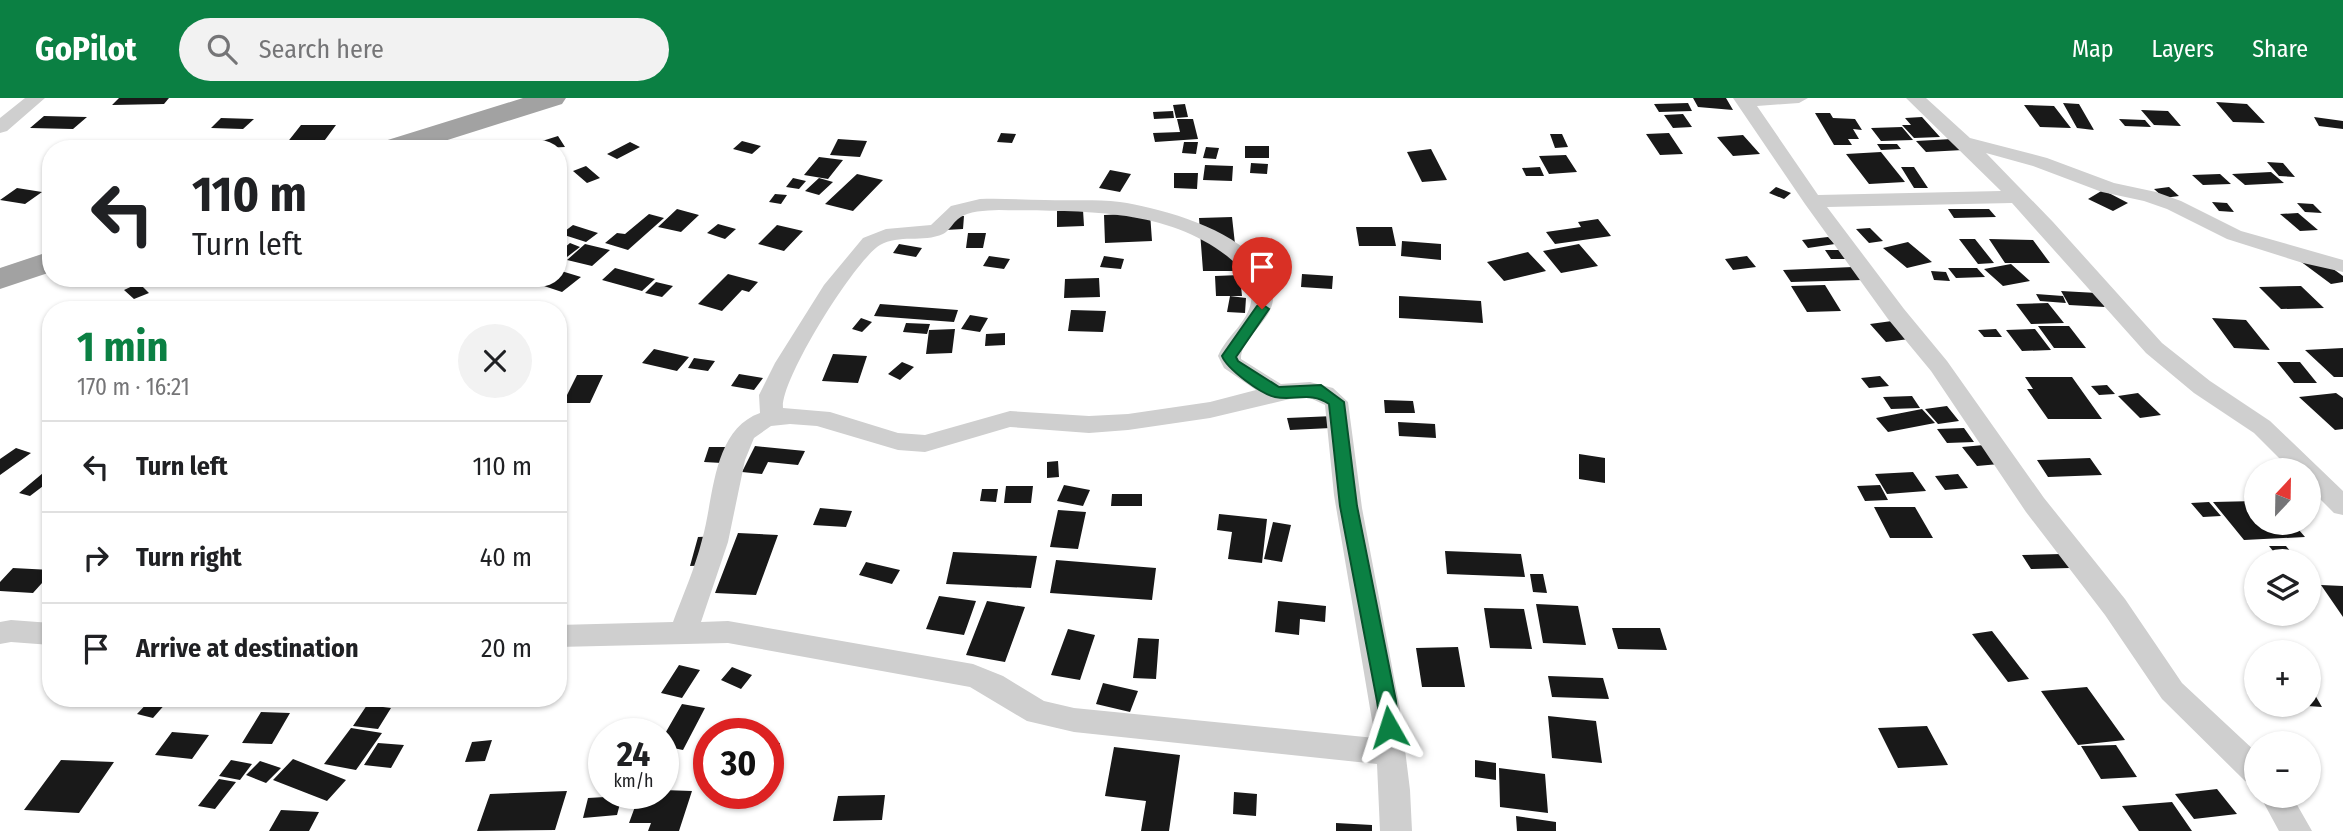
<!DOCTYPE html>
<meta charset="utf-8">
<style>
:root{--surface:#fff;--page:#f2f2f2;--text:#202124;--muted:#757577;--line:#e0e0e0;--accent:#0b8043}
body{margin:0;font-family:"Fira Sans Condensed",sans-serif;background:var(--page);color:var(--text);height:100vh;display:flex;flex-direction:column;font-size:26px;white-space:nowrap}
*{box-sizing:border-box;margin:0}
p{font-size:23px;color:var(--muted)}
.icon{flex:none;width:38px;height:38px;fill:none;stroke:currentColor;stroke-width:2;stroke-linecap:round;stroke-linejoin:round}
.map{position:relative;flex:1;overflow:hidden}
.side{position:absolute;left:42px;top:203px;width:525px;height:406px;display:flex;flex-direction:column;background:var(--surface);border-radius:28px;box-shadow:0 2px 5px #0004}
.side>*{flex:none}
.guide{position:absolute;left:42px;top:42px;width:525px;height:147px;border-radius:28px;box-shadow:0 2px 5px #0004;background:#fff;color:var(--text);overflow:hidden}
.needle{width:46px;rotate:22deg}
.fabs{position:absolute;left:2244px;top:360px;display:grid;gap:14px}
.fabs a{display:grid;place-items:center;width:77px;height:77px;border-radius:50%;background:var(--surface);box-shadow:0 2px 5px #0004;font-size:35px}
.speed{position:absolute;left:588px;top:620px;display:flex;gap:14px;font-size:35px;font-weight:700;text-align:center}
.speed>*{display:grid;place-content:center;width:91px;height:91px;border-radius:50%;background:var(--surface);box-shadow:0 2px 5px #0004;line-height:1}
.speed small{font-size:18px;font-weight:400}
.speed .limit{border:10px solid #d22;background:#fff;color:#111}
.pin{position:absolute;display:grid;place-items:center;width:60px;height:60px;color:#fff;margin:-72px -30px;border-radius:50% 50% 50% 0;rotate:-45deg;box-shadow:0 0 7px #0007}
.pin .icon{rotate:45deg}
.me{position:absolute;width:77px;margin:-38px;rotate:354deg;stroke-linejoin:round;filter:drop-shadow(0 0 5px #0008)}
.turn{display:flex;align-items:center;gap:24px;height:147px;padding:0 35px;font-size:32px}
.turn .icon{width:91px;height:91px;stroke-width:2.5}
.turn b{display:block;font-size:49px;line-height:60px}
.round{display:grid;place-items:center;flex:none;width:74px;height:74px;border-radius:37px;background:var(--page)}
.summary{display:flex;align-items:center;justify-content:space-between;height:119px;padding:0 35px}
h1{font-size:42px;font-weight:700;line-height:52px;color:var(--accent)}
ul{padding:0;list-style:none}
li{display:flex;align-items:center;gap:21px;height:91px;padding:0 35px;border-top:2px solid var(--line)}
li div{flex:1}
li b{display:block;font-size:26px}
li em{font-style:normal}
header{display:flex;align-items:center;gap:42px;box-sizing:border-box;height:98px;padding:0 35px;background:var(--accent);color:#fff}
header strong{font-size:33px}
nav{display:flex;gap:38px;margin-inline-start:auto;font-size:24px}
.search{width:490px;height:63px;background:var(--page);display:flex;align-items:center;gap:18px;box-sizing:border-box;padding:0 24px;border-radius:38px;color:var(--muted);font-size:26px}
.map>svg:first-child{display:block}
.building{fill:#191919}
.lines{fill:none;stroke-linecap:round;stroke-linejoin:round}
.minor{fill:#cfcfcf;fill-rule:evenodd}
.trunk{fill:#a2a2a2;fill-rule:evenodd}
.route{fill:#0b8043;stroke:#07532c;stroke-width:2}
</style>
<header>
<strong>GoPilot</strong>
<div class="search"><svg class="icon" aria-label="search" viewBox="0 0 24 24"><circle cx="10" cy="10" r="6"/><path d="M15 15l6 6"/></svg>Search here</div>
<nav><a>Map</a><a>Layers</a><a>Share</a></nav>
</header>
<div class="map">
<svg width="2343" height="733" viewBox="0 0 2343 733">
<rect width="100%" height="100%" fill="#fff"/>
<path class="building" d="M119,0H169L164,6L112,7Z
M1693,0H1726L1733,12L1698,9Z
M2216,4L2247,6L2265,25L2233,24Z
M1688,5L1692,13L1659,14L1654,6Z
M2063,5L2079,6L2094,32L2077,30Z
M1185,6L1188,19L1176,20L1173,7Z
M2024,7L2054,8L2071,30L2040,29Z
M2141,12L2168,13L2181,28L2154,27Z
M1173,13L1174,20L1154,21L1153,14Z
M1815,15H1830L1833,20L1855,21L1862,32L1853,31L1859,41H1848L1852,47H1834Z
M1683,16L1692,29L1673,30L1664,17Z
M44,18L87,19L73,31L30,30Z
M1922,19L1940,39L1914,40L1902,27H1911L1905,20Z
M2314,19L2343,23V31L2319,28Z
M221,20L254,21L243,31L211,30Z
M1177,21H1193L1198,41L1155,44L1153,35L1180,34Z
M2119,21L2145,22L2151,29L2125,28Z
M301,27H336L322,46H286Z
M1902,29L1913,42L1881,43L1871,30Z
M1001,35L1016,36L1012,45L997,44Z
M1669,35L1683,56L1660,57L1646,36Z
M1550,36H1562L1568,49L1555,50Z
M1743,37L1760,56L1733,58L1717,39Z
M558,38L565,49L520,51V50Z
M838,41L867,43L860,59L830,57Z
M1952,41L1963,52L1926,54L1916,43Z
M742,43L761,48L752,56L733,51Z
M630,44L640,49L617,61L607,56Z
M1184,44H1198L1196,56L1182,55Z
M161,45L185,47L181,51H154Z
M1877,46H1897L1901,51L1881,52Z
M1245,48H1269V60H1245Z
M1206,49L1219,50L1216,61L1203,60Z
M1431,51L1447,82L1422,84L1407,54Z
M1881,54L1905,84L1869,86L1846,56Z
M1566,57L1577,74L1549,76L1539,58Z
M819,59L843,62L828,81L804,77Z
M2267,64L2283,65L2295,79L2279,78Z
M1251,65L1268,66L1267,76L1250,75Z
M1205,67L1233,68L1232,83L1203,82Z
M586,68L600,80L587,85L573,73Z
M1540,69L1544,78H1526L1522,70Z
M1901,69H1914L1928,90H1914Z
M1110,72L1131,76L1120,94L1099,90Z
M2271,74L2284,85L2245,87L2232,76Z
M1174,75H1198L1197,91L1174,90Z
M857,76L883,82L853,113L825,106Z
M2220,76L2231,86L2203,87L2192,77Z
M793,80L806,83L799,91L786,89Z
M819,80L833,84L819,97L805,93Z
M1776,89L1791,95L1784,101L1769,95Z
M2169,89L2179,98L2164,100L2154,91Z
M17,90L42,94L25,106L0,102Z
M2103,92L2128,105L2113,113L2088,101Z
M775,96L787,97L781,106L769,104Z
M2212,104L2227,105L2234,114L2219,113Z
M2297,105L2313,106L2322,115L2305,114Z
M677,111L699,117L681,134L658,129Z
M1948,111H1989L1996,119L1954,120Z
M1083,112L1084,128L1057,129V113Z
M1150,115L1152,143L1105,145L1104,117Z
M2298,115L2318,132L2300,133L2280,116Z
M649,116L664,120L628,152L605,145L617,135L625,136Z
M964,118L963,131L945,132L947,119Z
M1232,119L1238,173H1203L1199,120Z
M1598,121L1611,138L1555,146L1546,134L1581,129L1578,124Z
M718,126L736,131L725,141L707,135Z
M573,127L598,135L586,144L561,136Z
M777,127L803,133L784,153L758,146Z
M1356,129H1392L1396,148H1359Z
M1870,130L1883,143L1869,145L1856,131Z
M968,135H986L983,150H966Z
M1828,139L1835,146L1808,150L1802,142Z
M1959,141H1975L1994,165L1978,166Z
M1989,141L2033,142L2050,165H2005Z
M1402,143L1441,146V162L1401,158Z
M1908,144L1932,164L1907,170L1883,150Z
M570,145L580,149L567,159L558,155Z
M585,146L610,152L592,168L567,162Z
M899,146L922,150L916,159L893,155Z
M1579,146L1598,168L1561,175L1543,153Z
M1825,152H1840L1846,161H1831Z
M1528,154L1546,173L1504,183L1487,164Z
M989,158L1010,161L1004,171L983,168Z
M1104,158L1124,161L1121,171L1100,169Z
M1747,158L1756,169L1733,172L1725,161Z
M2318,160L2343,178V184L2331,186L2300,163Z
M2011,166L2030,183L2003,188L1984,171Z
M1853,169L1862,182L1791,184L1783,172Z
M615,170L655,181L642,193L602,182Z
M1948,170H1977L1985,179L1956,180Z
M558,172L581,179L562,194L535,185L541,180H558Z
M1931,173L1946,174L1950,183L1934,182Z
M728,176L758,184L749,194L742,192L722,213L698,206Z
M1302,176L1333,178L1332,191L1301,189Z
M1240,177L1242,198H1216L1215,178Z
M1099,180L1100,199L1064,200L1065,181Z
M656,184L673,188L662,199L645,195Z
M139,185L149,195L134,201L124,192Z
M1825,187L1841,213L1807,214L1791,188Z
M2301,188L2324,210L2281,211L2259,189Z
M2061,193L2097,195L2105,209L2069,207Z
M2036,196L2063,198L2066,205L2040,203Z
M1230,198L1246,200L1245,215L1227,214Z
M1399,198L1481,203L1483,225L1399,220Z
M2048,205L2064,225L2031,226L2016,206Z
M880,206L958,212L954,224L874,218Z
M1071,212L1106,213L1103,234L1068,233Z
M970,217L988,220L980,234L961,231Z
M861,220L872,224L862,234L852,231Z
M2212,220L2246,222L2270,252L2234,250Z
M1892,223L1909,241L1886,244L1870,226Z
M906,225L930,226L927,236L903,234Z
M2038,228H2069L2086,250H2054Z
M955,231L952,255L926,256L929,232Z
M1996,231L2002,239H1984L1978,232Z
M2035,231L2051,252L2022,253L2006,232Z
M1005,235V247L985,248L986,236Z
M2343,250V279H2334L2305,252Z
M654,251L689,259L677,273L642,265Z
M833,256L867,258L858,285L822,283Z
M694,260L715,263L708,273L688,270Z
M902,264L914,269L900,282L888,276Z
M2277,264H2300L2317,285H2294Z
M739,276L763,280L754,292L731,288Z
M577,277H603L590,305H563Z
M1880,278L1889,288L1869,290L1861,280Z
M2025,279H2072L2102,321H2048L2027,291H2033Z
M2107,287L2115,296L2099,297L2091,288Z
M2138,295L2161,317L2140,320L2118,298Z
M2336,295L2343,300V331L2335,332L2299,299Z
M1912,298L1920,310L1891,311L1883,299Z
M1384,302L1413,303L1415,315H1385Z
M1947,308L1959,323L1938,326L1925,311Z
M1922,311L1935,325L1888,334L1876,320Z
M1334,318L1331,330L1290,332L1287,320Z
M1398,324L1435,326L1436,340L1399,338Z
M1964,330L1974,344L1947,345L1937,331Z
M1984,347L1999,366L1977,368L1962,349Z
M755,348L805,353L798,367L768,364L762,376L742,374Z
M709,349H748L722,365L704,364Z
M16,350L31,355L0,377V361Z
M1579,356L1605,360V385L1579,381Z
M2090,360L2102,377L2048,379L2037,362Z
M1058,363L1059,379L1047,380V364Z
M1913,374L1926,393L1887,396L1875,376Z
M43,375L51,377V382L30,398L19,395Z
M1958,376L1968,390L1945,392L1935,378Z
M1064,387L1090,392L1083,408L1057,403Z
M1880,387L1888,402L1865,403L1857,388Z
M1006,388H1033L1031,405H1004Z
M982,391H998L996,404L980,403Z
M1112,396H1142V408H1111Z
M2256,403V425H2293L2305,439L2244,442L2213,404Z
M2209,404L2221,418L2203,419L2191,405Z
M1874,409H1915L1933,440H1890Z
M820,410L852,413L846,429L813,427Z
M1058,412L1086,414L1078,451L1050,449Z
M1219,416L1267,421L1262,465L1228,461L1232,434L1217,432Z
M1273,424L1291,427L1282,464L1264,461Z
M738,435L778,437L756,497L715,495Z
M723,438L716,467L690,468L698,439Z
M2269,448H2286L2299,464H2282Z
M1445,453L1521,456L1525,479L1447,476Z
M953,454L1037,458L1031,490L946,486Z
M2061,456L2070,470L2031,471L2022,457Z
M1056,462L1156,470L1152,502L1050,495Z
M866,464L900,472L892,486L859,477Z
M13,470L51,472V475L33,495L0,493V484Z
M1530,476H1543L1547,495L1533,494Z
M2321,487L2343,488V519Z
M939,498L976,503L964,537L926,531Z
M987,503L1025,509L1005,564L966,557Z
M1278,503L1326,508L1325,524L1300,521L1299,537L1275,534Z
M1536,506L1578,508L1586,547L1543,545Z
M1484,510L1524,511L1532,551L1490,550Z
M1612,530H1660L1667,552L1618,551Z
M1068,531L1095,537L1080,582L1051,577Z
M1992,533L2029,581L2008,584L1972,536Z
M1138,540L1159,541L1156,581L1133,580Z
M1458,549L1465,589H1422L1416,550Z
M679,567L700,572L682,600L661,595Z
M732,569L752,577L741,591L721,582Z
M1548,578L1603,580L1609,601L1552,599Z
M1103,585L1138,593L1130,614L1096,606Z
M2308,585L2322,609L2308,608Z
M2087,589L2125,642L2078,647L2041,593Z
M269,600H301L296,608L265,607Z
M151,601L167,604L153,620L137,616Z
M682,606L705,610L683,652L663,648V639Z
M367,607L391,610L378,631L353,628Z
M261,614L290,615L272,646L242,645Z
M1548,618L1596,623L1602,665L1552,660Z
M1927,628L1948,667L1898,670L1878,630Z
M351,630L382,635L356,672L324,666Z
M172,634L209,637L192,661L155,657Z
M492,642L485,663L465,664L472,644Z
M768,644L780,645L769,677H768Z
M378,645L404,647L391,670L364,667Z
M2116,647L2137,679L2101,681L2081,648Z
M1114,649L1180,657L1169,733H1141L1146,703L1105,698Z
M293,661L346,682L327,703L273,682Z
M61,662L114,664L79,715L24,712Z
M231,662L252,666L240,682L219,678Z
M1475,662L1496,665V682L1475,679Z
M260,663L281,670L266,685L246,677Z
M1499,670L1545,676L1548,715L1500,709Z
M219,681L236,684L215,711L198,708Z
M2217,691L2237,716L2194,721L2175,696Z
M663,692L692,693L679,733H648L651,725H629L640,695H663Z
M567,693L555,732L477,733L490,696Z
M1234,694L1257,696L1256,718L1233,716Z
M885,697L882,722L833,723L838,698Z
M622,698L617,717L583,720L588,700Z
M2172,704L2192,733H2139L2122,708Z
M281,712L319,714L309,733H269Z
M1516,718L1556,724V733H1517Z
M1336,725L1372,727V733H1336Z"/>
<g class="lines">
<path class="minor" d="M25,0H45L7,33L0,35V20Z
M1733,0H1808L1799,5L1757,8L1818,97L2001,93L1906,0H1926L1970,40L2047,60L2114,85L2156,94L2181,103L2241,133L2343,162V174L2303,165L2227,141L2167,111L2144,103L2102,94L2033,68L1986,55L2053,124L2162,245L2210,283L2270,323L2343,393V417L2334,415L2308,389V373H2292L2254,335L2194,295L2146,255L2012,105L1827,109L1904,211L1947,263L2044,400L2125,501L2182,585L2256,654V687L2245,683L2162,601L2105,517L2026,414L1931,273L1888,221L1805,106Z
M980,101C1002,100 1023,102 1045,102C1070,103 1095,101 1120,104C1167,111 1266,138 1273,195C1276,223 1241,237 1241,261L1281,286L1310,284L1325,288L1333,290L1348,304L1362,410L1400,611L1410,692L1412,733H1380L1377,666L1074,634L1027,623L970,589L728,545L558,549V527L673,524C683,497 695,470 702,442C714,401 712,332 760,315L759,297L775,265L824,187L863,140L886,131L931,127L951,108ZM999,112C1077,114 1162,108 1227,158C1241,169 1254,185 1251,204C1248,224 1226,239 1218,258L1224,270L1256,292L1210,304L1128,316L1089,318L1010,313L925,337L898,335L830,314L783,310C780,282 855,162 880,147C899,136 923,145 943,136C949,133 953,125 958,121C969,112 985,113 999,112ZM1294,300H1310L1325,307L1334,397L1375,640L1074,610L1044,603L1003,578L973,566L728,523L701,524L728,444L745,362L754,340L771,328L790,326L817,328L898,352L925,354L1010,329L1089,335L1128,332L1210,320Z
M11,522L51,525V547L11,544L0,546V524Z
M2260,698H2292L2312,733H2279Z"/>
<path class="trunk" d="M523,0H566L562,6L419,51H373L378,45Z
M51,153V174L0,191V170Z"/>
</g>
<path class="route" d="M1262,206L1269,211L1236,259L1238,263L1279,289L1321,287L1344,304L1357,408L1396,603L1398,629L1395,635L1389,637L1382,635L1377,603L1340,408L1329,306C1311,293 1295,303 1275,299C1261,296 1227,271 1222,258L1257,208Z"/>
</svg>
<div class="fabs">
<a><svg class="needle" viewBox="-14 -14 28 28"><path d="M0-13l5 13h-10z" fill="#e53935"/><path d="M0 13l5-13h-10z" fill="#757577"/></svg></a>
<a><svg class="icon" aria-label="layers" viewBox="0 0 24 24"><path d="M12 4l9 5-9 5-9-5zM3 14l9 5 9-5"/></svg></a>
<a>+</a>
<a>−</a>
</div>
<div class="speed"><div>24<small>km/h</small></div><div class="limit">30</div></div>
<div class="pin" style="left:1262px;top:211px;background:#d93025"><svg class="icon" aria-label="arrive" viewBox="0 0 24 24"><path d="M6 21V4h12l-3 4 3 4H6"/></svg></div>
<svg class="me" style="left:1389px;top:629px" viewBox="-20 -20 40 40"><path d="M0-17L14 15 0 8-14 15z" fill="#0b8043" stroke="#fff" stroke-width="4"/></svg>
<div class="guide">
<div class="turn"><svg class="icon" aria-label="left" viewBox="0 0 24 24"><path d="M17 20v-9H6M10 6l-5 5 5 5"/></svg><div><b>110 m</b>Turn left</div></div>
</div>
<section class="side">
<div class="summary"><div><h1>1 min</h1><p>170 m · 16:21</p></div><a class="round"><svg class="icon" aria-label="close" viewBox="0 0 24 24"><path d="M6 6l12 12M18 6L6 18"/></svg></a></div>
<ul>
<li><svg class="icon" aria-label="left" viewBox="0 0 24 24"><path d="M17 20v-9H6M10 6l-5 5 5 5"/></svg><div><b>Turn left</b></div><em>110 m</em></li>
<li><svg class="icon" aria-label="right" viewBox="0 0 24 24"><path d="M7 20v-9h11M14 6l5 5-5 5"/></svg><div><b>Turn right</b></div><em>40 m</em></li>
<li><svg class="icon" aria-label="arrive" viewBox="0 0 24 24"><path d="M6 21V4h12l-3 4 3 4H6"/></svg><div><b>Arrive at destination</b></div><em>20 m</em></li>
</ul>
</section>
</div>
